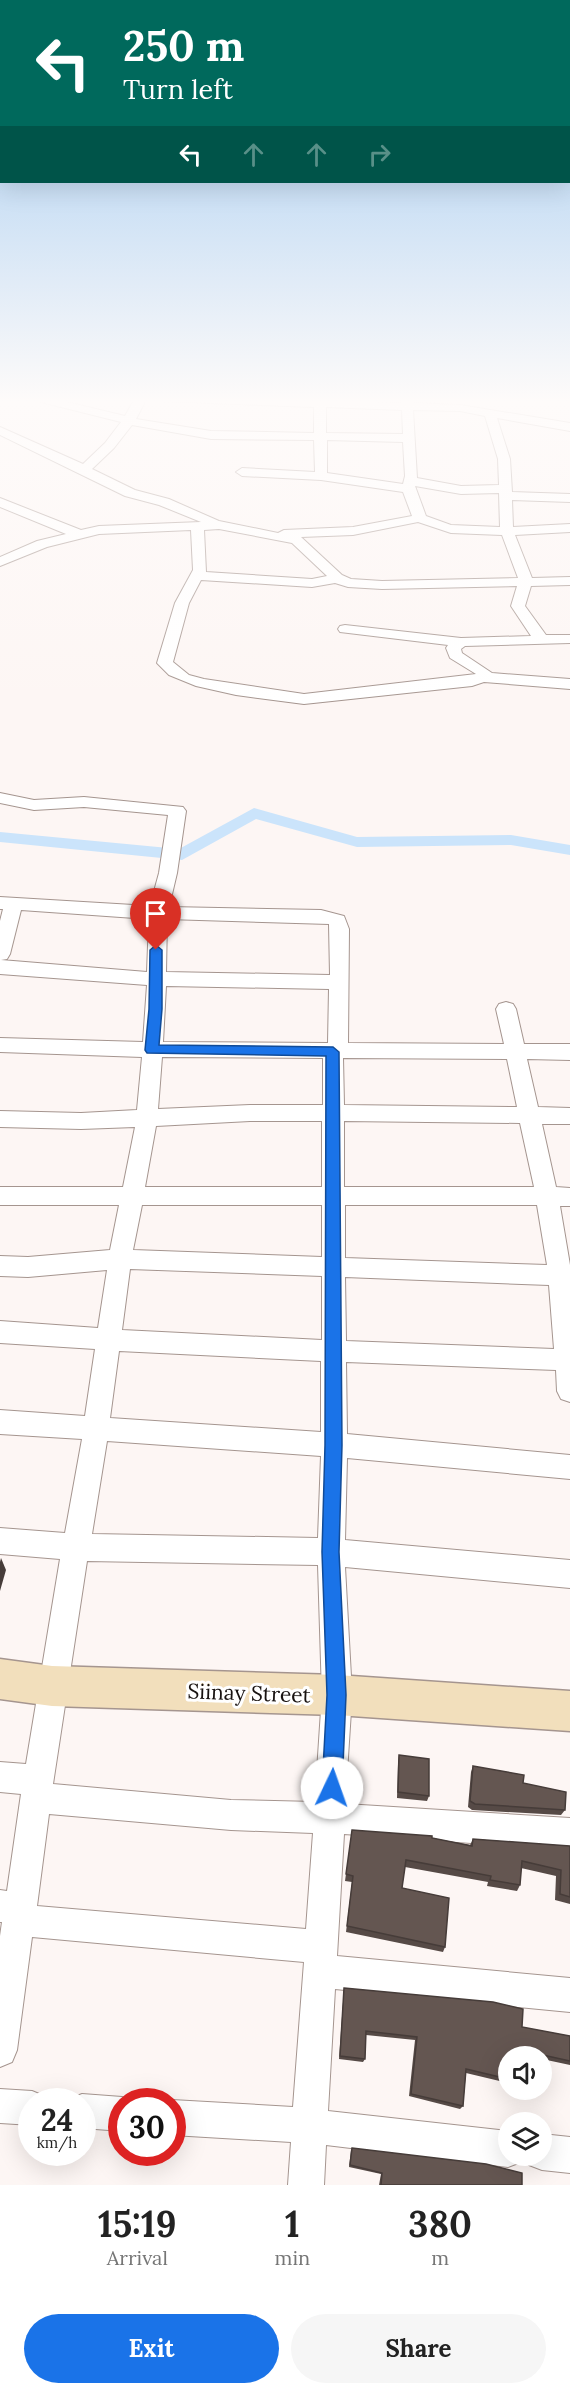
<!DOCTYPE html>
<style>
:root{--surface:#fff;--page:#f6f6f6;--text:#222;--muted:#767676;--accent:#1a73e8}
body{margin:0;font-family:Lora,serif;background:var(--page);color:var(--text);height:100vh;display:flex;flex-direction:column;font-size:22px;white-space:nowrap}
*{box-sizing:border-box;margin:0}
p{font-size:20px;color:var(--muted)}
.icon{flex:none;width:33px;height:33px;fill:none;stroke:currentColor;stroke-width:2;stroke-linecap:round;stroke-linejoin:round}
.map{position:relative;height:2185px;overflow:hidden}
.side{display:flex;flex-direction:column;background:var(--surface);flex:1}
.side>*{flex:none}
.top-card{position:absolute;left:0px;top:0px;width:570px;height:183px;box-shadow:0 6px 24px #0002;background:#00695c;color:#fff;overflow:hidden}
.tools{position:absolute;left:498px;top:2046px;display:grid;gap:12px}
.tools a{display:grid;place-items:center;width:54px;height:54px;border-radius:50%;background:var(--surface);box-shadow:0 6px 24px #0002;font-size:30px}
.speed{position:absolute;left:18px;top:2088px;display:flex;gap:12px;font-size:30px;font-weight:700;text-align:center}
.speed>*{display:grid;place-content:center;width:78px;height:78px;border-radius:50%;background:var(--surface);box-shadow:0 6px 24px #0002;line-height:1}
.speed small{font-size:15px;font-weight:400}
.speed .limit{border:9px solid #d22;background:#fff;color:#111}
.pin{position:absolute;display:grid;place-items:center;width:51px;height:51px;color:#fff;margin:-62px -26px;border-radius:50% 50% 50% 0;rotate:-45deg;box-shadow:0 0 6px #0007}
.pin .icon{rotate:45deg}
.me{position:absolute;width:66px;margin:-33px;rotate:3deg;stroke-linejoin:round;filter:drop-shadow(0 0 4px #0008)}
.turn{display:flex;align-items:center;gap:21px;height:126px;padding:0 24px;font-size:27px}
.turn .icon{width:78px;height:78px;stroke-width:2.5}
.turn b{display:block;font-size:42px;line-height:51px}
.lanes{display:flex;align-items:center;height:57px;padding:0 24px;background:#0003;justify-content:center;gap:30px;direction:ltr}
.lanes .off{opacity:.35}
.eta{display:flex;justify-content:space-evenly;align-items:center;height:102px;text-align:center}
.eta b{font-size:36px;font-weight:700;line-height:42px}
.primary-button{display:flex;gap:12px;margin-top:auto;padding:12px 24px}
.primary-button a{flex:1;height:69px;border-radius:36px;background:var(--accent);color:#fff;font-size:24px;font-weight:700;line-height:69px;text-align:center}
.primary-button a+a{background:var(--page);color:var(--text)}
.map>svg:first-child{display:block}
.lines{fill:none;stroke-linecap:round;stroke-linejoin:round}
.canal{fill:#cbe4fb;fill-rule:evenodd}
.street-casing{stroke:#a5958f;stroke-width:2}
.secondary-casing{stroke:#a5958f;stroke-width:3}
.street{fill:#fff;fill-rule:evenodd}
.secondary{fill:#f2dfbc;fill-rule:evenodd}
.wall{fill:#564a46}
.shaded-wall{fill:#463c39}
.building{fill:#645651;stroke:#463c39;stroke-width:1.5}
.route{fill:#1a73e8;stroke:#114b97;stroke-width:1.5}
.labels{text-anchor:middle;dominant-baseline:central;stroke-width:6;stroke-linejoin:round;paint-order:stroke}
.near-street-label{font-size:21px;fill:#181210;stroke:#fff}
</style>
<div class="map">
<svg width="570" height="2185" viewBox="0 0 570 2185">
<rect width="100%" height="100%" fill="#fdf6f4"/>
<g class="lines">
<path class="canal" d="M254,808L357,837L511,835L570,845V855L511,845L357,847L256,819L182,860L0,842V832L179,849Z"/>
<g class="street-casing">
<path id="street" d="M31,398H50L125,416L135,398H147L136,419L211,431L314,433V407L161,401L155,398L314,400V398H326V400L401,403V398H413V403L460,405L570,423V431L497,418L510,459L512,492L570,494V502L512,500L513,527L570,524V532L515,535L532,578L570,577V585L531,586L525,606L546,635H570V643L465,646L461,649L462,653L492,673L570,679V689L484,682L472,686L304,704L236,695L196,686L169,675L157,663L175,603L193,570L191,530L99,534L47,547L0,566V557L37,541L66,534L0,507V498L81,530L99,526L201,522L159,505L125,496L0,435V427L83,464L105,443L121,422L33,400ZM326,407L402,410L403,434L326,433ZM413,410L460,411L485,416L498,459L499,485L461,486L417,478ZM132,425L211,439L314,440L315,472L242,468L236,472L242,476L321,480L403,492L412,516L353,527L284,530L278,533L219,521L169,499L135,490L92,469L114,448ZM327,440L403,442L405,476L403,484L327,473ZM415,486L461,494L499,493L500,527L451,525L426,516ZM418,522L451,533L502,535L518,578L382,581L351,579L342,575L301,537L353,535ZM219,529L292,543L327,576L312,579L206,572L204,530ZM201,580L312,587L335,583L348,587L382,589L517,586L511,606L531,636L461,638L345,625L340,626L338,629L340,632L448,645L446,648L450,658L476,674L304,694L204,679L189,675L173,662L189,603Z
M0,793L34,800L84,797L183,807L186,811L177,873L169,907L321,910L344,916L349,929L348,1043L504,1044L496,1009L499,1004L506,1002L513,1004L516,1009L524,1044H570V1060L527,1059L538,1107L570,1108V1124H542L556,1187L570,1188V1206H560L570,1265V1402L561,1399L557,1391L556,1370L346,1362L347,1434L570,1455V1479L347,1458L345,1540L570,1560V1588L345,1567L352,1695L345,1804L570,1818V1850L344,1834L337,1956L570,1978V2012L335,1989L328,2111L508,2131V2156H523L521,2162L508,2167L326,2145L324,2185H288L291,2142L172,2135V2102H167L172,2100L293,2107L304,1962L32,1937L17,2050L12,2062L0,2067V1936L2,1922H0V1890L7,1891L21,1794L0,1792V1762L26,1764L60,1559L0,1554V1528L65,1533L82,1439L0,1434V1410L85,1416L95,1349L0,1343V1321L98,1328L107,1270L28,1277L0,1276V1256L28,1257L110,1250L119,1205H0V1187H123L135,1127L81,1129L0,1127V1111L81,1113L137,1110L142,1057L0,1052V1038L143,1042L147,985L0,974V921L3,909H0V897L150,906L159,873L168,815L84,807L34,810L0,803ZM21,910L149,919L147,972L1,960L7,959L10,954ZM167,919L329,924L330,975L166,972ZM166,986L329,989L328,1043L163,1042ZM162,1057L323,1058V1105H250L158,1109ZM343,1058L507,1059L517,1107L344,1105ZM250,1121H322V1187H145L156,1126ZM344,1121L520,1123L534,1187H344ZM142,1205H322V1257L133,1250ZM345,1205H537L547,1265L345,1258ZM130,1269L322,1276V1340L122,1330ZM345,1277L549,1285L554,1349L346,1341ZM119,1351L321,1361V1432L110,1418ZM107,1441L321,1456L318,1538L92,1534ZM87,1561L318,1565L322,1695L315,1802L231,1800L53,1784ZM49,1814L231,1830L313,1833L306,1929L37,1906Z
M0,2089L32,2091L44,2096L47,2102H32V2125L0,2123Z
M82,2094L122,2097L134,2102H122V2131L82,2128V2102H68L70,2099Z
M542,2134L570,2137V2173L542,2170L529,2165L526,2156H542Z"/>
</g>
<g class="secondary-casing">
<path id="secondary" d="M0,1659L52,1666L337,1675L570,1691V1731L337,1715L52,1706L0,1699Z"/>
</g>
<use href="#street" class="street"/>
<use href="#secondary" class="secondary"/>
</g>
<path class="wall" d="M399,1755L429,1796L427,1801L397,1798L398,1762Z
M473,1766L523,1783L565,1810L561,1815L472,1810L468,1807L471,1772Z
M352,1830L432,1838L470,1845L473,1839L570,1846V1904L555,1900L556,1876L521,1868L520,1885L517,1891L487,1886L488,1882L405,1867L402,1888L445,1947L443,1952L346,1932L352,1882L345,1881Z
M344,1988L522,2027L570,2036V2065L542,2059V2056H529L520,2055L508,2056V2083L466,2073L463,2106L460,2109L409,2096L415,2040L366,2035L365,2059L363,2062L339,2059Z
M352,2148L522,2185H379L381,2174L349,2167L351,2150Z"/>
<path class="shaded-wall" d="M1,1558L6,1570L0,1591V1562Z"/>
<path class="building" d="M399,1755L429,1759V1796L398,1792Z
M473,1766L524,1775L523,1783L566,1792L565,1810L475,1804L470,1801Z
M352,1830L432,1836V1838L472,1846L473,1839L570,1846V1897L560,1894L561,1870L522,1861L520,1885L490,1880L491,1876L406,1860L402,1888L449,1898L445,1947L347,1926L353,1876L346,1874Z
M344,1988L493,2002L523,2009L522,2027L570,2036V2061L520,2050V2056H508V2079L466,2069L463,2106L411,2094L417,2037L366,2031L365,2059L340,2056Z
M352,2148L486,2164L522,2173V2185H381L382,2173L350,2165Z"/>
<linearGradient id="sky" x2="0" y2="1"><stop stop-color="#9cc7f0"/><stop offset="0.57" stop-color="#fefbfa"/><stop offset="1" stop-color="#fefbfa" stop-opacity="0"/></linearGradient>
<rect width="570" height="704" fill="url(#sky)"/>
<path class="route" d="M156,945L162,950V1009L159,1045L333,1047L339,1052L342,1445L339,1552L346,1695L342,1788L339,1795L332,1798L325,1795L322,1788L327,1695L322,1552L325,1445L326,1056L147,1053L145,1050L149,1009L150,950Z"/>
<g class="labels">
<g class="near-street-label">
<text transform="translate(249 1693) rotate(2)">Siinay Street</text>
</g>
</g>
</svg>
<div class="tools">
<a><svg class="icon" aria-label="sound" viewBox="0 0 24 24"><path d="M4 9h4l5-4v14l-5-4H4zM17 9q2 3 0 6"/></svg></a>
<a><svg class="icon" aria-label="layers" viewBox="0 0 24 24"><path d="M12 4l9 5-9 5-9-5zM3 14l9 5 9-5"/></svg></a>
</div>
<div class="speed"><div>24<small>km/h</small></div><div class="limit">30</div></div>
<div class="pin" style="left:156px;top:950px;background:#d93025"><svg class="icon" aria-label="arrive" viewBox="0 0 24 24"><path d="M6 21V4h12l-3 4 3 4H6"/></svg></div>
<svg class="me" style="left:332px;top:1788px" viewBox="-20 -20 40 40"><circle r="19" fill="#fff"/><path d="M0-13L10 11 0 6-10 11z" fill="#1a73e8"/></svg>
<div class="top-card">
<div class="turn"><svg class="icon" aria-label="left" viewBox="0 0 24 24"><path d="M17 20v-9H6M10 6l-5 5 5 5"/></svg><div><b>250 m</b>Turn left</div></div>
<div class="lanes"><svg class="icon" aria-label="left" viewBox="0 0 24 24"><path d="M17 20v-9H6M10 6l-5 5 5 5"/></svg><svg class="icon off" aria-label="ahead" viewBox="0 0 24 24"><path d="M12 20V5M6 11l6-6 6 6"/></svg><svg class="icon off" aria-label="ahead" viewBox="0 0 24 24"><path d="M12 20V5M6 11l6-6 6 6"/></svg><svg class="icon off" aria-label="right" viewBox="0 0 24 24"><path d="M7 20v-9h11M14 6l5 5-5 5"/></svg></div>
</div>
</div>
<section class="side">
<div class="eta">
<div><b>15:19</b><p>Arrival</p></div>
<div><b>1</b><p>min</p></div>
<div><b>380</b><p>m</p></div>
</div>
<div class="primary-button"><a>Exit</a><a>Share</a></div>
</section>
